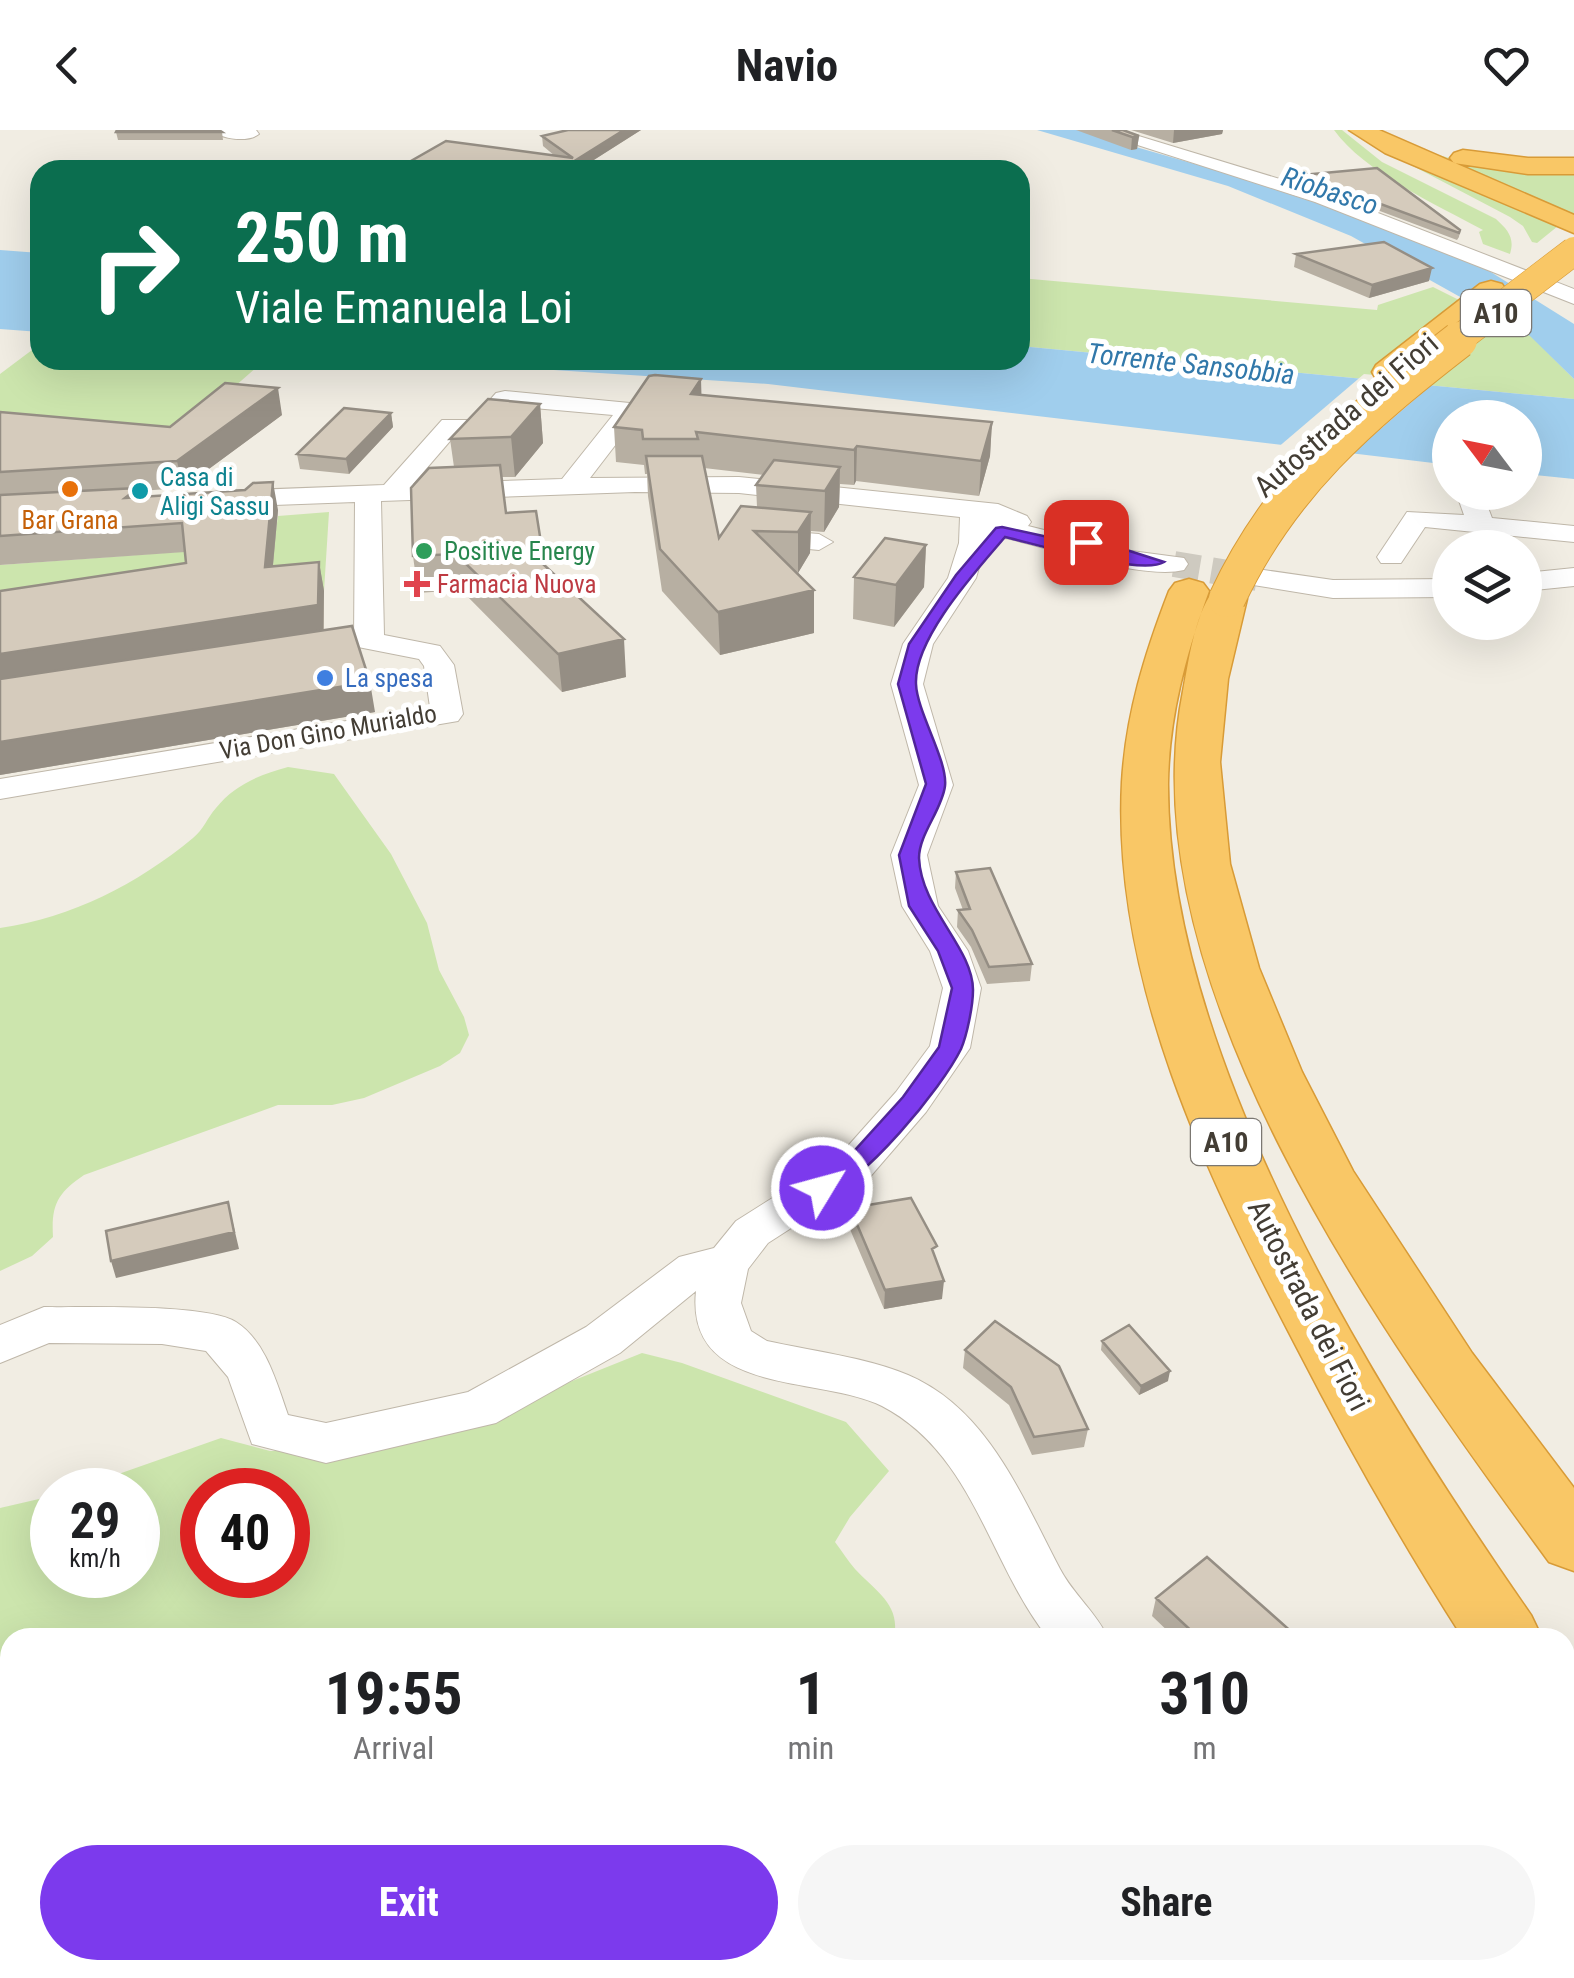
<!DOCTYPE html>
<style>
:root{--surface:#fff;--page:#f6f6f6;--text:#202124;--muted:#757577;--accent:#7c3aed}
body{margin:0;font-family:"Roboto Condensed",sans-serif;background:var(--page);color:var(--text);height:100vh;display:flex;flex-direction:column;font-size:38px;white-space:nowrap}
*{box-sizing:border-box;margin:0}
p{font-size:32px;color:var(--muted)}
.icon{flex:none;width:55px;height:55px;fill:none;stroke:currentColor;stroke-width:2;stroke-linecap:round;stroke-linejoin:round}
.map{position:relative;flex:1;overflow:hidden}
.sheet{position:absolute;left:0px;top:1498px;width:1575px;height:352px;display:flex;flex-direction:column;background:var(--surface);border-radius:30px 30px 0 0;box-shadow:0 10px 40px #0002}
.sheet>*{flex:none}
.banner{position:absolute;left:30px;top:30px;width:1000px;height:210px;border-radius:30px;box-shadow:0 10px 40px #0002;background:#0b6e4f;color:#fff;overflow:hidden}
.needle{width:65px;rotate:302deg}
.fabs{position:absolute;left:1432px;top:270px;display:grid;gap:20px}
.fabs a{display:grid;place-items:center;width:110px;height:110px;border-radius:50%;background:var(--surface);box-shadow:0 10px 40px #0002;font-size:50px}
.speed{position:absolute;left:30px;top:1338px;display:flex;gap:20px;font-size:50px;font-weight:700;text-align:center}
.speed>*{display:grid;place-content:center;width:130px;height:130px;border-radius:50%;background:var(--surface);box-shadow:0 10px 40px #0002;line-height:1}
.speed small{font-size:25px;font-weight:400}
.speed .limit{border:15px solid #d22;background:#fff;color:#111}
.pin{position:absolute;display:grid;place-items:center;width:85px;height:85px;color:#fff;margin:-42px;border-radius:20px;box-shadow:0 5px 15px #0006}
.me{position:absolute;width:110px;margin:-55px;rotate:53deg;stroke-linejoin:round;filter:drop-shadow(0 0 8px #0008)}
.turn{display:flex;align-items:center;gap:35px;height:210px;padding:0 40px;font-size:45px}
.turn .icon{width:130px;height:130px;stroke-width:2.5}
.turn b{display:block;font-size:70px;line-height:85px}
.eta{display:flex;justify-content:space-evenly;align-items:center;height:170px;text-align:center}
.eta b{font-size:60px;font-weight:700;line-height:70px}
.button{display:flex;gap:20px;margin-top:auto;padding:20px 40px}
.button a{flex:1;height:115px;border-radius:60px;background:var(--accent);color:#fff;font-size:40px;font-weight:700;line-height:115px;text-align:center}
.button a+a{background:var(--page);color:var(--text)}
header{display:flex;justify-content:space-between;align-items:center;height:130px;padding:0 40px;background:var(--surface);font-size:45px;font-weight:700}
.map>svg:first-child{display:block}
.green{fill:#cce5ad;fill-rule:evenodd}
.water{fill:#a0ceed}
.pier{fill:#f1ede3}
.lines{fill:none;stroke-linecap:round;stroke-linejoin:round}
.minor-tunnel{stroke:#cecac0;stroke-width:26;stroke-dasharray:26 12;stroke-linecap:butt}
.minor-casing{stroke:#bfb7a9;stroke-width:2}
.highway-casing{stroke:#d89b37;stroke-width:3}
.minor{fill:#fff;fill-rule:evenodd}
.highway{fill:#f9c766;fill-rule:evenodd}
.highway-bridge-far1-casing{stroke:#d89b37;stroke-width:29;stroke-linecap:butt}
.highway-bridge-casing{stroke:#d89b37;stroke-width:38;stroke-linecap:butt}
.highway-bridge-far1{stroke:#f9c766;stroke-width:28}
.highway-bridge{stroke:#f9c766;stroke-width:36}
.wall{fill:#b7afa2;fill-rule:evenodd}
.shaded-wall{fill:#958e84}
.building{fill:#d5cbbc;stroke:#958e84;stroke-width:2.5}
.route{fill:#7c3aed;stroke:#51269a;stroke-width:2.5}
.food-dot{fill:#e8710a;stroke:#fff;stroke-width:4}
.culture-dot{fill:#0f9aa8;stroke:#fff;stroke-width:4}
.leisure-dot{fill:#2e9e5b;stroke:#fff;stroke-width:4}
.health-dot{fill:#e0444e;stroke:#fff;stroke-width:4}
.shop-dot{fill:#3f7fe0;stroke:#fff;stroke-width:4}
.labels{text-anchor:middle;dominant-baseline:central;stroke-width:10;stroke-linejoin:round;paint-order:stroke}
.far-culture-label{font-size:25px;fill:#0d838f;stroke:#fff;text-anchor:start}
.far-food-label{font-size:25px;fill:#c56008;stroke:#fff}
.far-leisure-label{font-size:25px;fill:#27864d;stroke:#fff;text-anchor:start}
.far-health-label{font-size:25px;fill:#be3a42;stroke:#fff;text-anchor:start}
.far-shop-label{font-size:25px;fill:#366cbe;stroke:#fff;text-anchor:start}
.far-street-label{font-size:25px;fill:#433d34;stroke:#fff}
.far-water-label{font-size:28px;font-style:italic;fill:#3178aa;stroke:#fff}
.shield{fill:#fff;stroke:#7b7771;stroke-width:2.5}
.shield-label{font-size:28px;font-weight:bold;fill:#433d34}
.street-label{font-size:30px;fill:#433d34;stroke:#fff}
</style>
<header><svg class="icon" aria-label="back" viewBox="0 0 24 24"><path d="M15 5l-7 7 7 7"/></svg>Navio<svg class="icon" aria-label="heart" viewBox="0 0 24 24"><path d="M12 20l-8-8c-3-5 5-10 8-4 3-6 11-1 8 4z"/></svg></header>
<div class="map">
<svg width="1574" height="1848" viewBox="0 0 1574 1848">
<rect width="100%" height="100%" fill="#f1ede3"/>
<path class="green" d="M1334,0H1342L1382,32L1496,89C1508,100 1515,108 1510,124L1483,114L1479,102L1483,100C1437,75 1364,42 1334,0Z
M1373,15L1556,93L1558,96L1537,113L1532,112L1523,96L1510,87Z
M1414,18L1467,33L1574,40V84L1570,86Z
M1020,148L1377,180L1378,175L1433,157L1531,206L1574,249V269L1020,216Z
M40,214V230H209L259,235L175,309L0,372V244Z
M329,382L324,461L0,492V435L274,415L278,386Z
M288,637L334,644L391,724L427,793L439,840L464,887L469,905L460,923L440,936L364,968L332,975H278L84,1045C58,1063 51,1074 53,1107L32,1126L0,1141V798C73,787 136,755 193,708C204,699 207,688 216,678C234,655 261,644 288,637Z
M642,1223L682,1233L846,1292L889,1341L850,1387L835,1412C842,1421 848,1431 855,1439C875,1461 901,1474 894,1507L10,1508V1840H848L837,1848H0V1378L52,1366V1445H138V1360H73L221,1308L270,1321H336L433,1307ZM202,1360H288V1445H202Z"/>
<path class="water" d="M1037,0H1077L1323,71L1486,139L1574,194V249L1530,206L1351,106L1228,56Z
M0,120L40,123V202L0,199Z
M1020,216L1574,269V349L1525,344V288H1450V335L768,254L401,230H1020Z"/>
<path class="pier" d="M1364,244L1436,251L1347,328L1276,319Z"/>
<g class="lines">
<path class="minor-tunnel" d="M1174,434L1257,448"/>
<g class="minor-casing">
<path id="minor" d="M211,0H256L259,4C248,13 221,9 211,0Z
M1091,0H1119L1329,64L1574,159V174L1315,72Z
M505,261L640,274L643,279L590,348L739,347L998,374L1027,386L1031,392L1028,396L1124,420L1184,428L1188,434L1184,440C1143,450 1049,418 1006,408L987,409L976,448L933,514L923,554L953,655L927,725L938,776L968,821L981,858L970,918L926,982L869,1048L768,1113L748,1139L741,1173L751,1201L767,1211C812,1221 865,1227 908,1245C988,1279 1022,1367 1060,1439C1073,1464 1096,1482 1108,1508H1048C988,1432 974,1324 882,1276C821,1245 685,1267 696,1161L620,1223L496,1293L326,1333L252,1314L228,1247L206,1221L162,1214L49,1213L0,1233V1195L44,1177C84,1178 205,1173 236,1192C266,1211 277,1254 288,1285L326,1293L468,1262L586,1197L679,1127L714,1118L736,1091L839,1026L896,962L930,916L943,858L930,821L902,776L891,725L919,655L891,554L903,514L948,448L959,413L960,387L739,363L635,362L381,371L384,505L440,516L454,535L463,584L458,591L0,669V649L430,577L424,536L419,529L358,517L354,511L355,372L224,377L211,369L224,361L384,355L442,290H472L496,263ZM511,276L613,285L562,349L413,354L457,303H487Z
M1456,362H1482L1492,388L1574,396V412L1425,397L1401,433H1381L1377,427L1407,382L1464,385Z
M756,399L819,404L833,412L819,420L746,413L742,407Z
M1574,438V456L1525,461V443Z
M1257,439L1333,450L1450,449V467L1333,468L1247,454L1243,448L1247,442Z
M1376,1840H1438L1440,1848H1378Z"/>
</g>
<g class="highway-casing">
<path id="highway" d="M1349,0H1379L1574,85V103L1385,23Z
M1463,20L1528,28H1574V44H1528L1454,33L1450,28L1454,23Z
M1491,151L1502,154L1506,160L1502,166L1400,249H1376L1372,242L1376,235L1480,154Z
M1189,449L1203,453L1209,461C1186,524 1169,586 1168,653C1167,929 1377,1264 1531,1485L1542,1508H1463C1403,1414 1348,1317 1297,1218C1207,1046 1112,851 1122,652C1126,584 1145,523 1169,461L1175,453Z
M1227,457L1241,461L1247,469L1228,549L1220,632L1230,734L1259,838L1302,942L1353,1041L1472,1223L1574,1358V1441L1549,1432C1386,1209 1125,853 1183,561C1189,530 1194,487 1213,461Z
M1565,1555L1574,1558V1638L1565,1634Z"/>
</g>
<use href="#minor" class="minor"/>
<use href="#highway" class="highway"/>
<g class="highway-bridge-far1-casing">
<path id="highway-bridge-far1" d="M1455,212L1574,121"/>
</g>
<g class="highway-bridge-casing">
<path id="highway-bridge" d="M1227,469C1280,355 1361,286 1459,210"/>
</g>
<use href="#highway-bridge-far1" class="highway-bridge-far1"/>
<use href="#highway-bridge" class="highway-bridge"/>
</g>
<path class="wall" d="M568,0H641L578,40H404V35L555,26L543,16L542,6Z
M1076,0H1123L1139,6L1137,19L1131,20Z
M1131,0H1223L1222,4L1173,13Z
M116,2H222L223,10H118Z
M1302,45L1460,100L1459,107L1457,110L1300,51Z
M1296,124L1429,151L1369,168L1294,137Z
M701,249V265L992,292L990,326L979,366L856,351L854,355L840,354L839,377L824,402L811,401L810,423L798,443L814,460V503L720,525L662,461L648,366L647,344H645L644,335L616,332L614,297ZM704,338L764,345L756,355L757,377L719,408Z
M540,274L543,313L515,347H502L506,383L542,419L543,434L626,547L562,562L461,460L418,463L413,426L454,337L450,309Z
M0,282L170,297L282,285L183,358L139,361L140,367L278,380L273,436L319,432L324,461V500L375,582L0,645V461L186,433L185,422L0,435Z
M391,283L393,297L349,344L300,339L297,324Z
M926,415L924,457L894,497L853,489L854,447Z
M956,742L1032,834L1030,851L987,854L971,817L957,797L958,780H963L955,758Z
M850,1078L936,1131L942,1169L884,1179L849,1097Z
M1102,1211L1168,1251L1139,1265L1101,1220Z
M965,1220L1088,1299L1084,1317L1032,1325L1009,1275L963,1238Z
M1156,1468L1294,1504L1293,1508H1175L1152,1486Z"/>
<path class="shaded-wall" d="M624,0H641L578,40H560Z
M1174,0H1223L1222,4L1173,13Z
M1139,6L1137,19L1131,20L1132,7Z
M1432,138L1429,151L1369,168L1372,155Z
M701,249L702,283L691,264Z
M278,258L282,285L183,358L177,331Z
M540,274L543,313L515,347L511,307Z
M391,283L393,297L349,344L346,329Z
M992,292L990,326L979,366L981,331Z
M857,316L856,351L854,355V320Z
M840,337L839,377L824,402L825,361Z
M273,352L278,380L270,466L265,437Z
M138,358L145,386L125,368Z
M811,382L810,423L798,443V402Z
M926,415L924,457L894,497L896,455Z
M542,419L545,456L529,421Z
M319,432L324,461L323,505L0,555V524Z
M814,460V503L720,525L718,482Z
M624,509L626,547L562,562L558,524Z
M370,552L375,582L0,645V612Z
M228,1072L239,1119L116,1148L111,1131Z
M944,1151L942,1169L884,1179L885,1160Z
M1170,1241L1168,1251L1139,1265L1141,1256Z"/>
<path class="building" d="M117,0H219L222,2H116Z
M568,0H624L560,40H444L404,35L446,11L573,28L542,6Z
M1112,0H1123L1139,6L1132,7Z
M1377,38L1460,100L1459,103L1302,45Z
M1384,112L1432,138L1372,155L1296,124Z
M655,245L701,249L691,264L992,292L981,331L857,316L854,320L696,302L698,309H643L642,300L614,297L649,246Z
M225,253L278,258L177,331L0,342V282L170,297Z
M488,269L540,274L511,307L450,309Z
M344,278L391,283L346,329L297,324Z
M646,326H702L719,408L741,376L811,382L798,402L754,401L814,460L718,482L660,419Z
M774,330L840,337L825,361L756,355Z
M500,335L506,383L536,381L542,419L529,421L624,509L558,524L456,424L413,426L411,358L429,338Z
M273,352L265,437L319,432L318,475L0,524V461L186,433L182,393L0,406V365L138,358L125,368L245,360L253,353Z
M885,408L926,415L896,455L854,447Z
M352,496L370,552L0,612V549Z
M990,738L1032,834L989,837L972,800L958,780L970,779L956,742Z
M911,1068L937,1116L932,1119L944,1151L885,1160L850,1078Z
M228,1072L234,1102L111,1131L106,1101Z
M995,1191L1059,1236L1088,1299L1034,1307L1011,1257L965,1220Z
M1129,1195L1170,1241L1141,1256L1102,1211Z
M1207,1427L1294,1504L1290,1508H1199L1156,1468Z"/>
<path class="route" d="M1002,397L1080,414L1081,408L1086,407L1164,432C1142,446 1035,414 1005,407C977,440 914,508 916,554C917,582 948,631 945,656C942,680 919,704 919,728C921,779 973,818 973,860C973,876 967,905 961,919C942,958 863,1054 822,1066L810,1058L845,1031L903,967L939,917L952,858L938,821L909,776L899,725L926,654L898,554L909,514L956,445L996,398Z"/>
<circle class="food-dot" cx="70" cy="359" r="10"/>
<circle class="culture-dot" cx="140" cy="361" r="10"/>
<circle class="leisure-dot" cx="424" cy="421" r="10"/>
<path class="health-dot" d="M412 439h10v10h10v10h-10v10h-10v-10h-10v-10h10z"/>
<circle class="shop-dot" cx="325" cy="548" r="10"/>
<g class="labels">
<g class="far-culture-label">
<text x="160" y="347">Casa di<tspan x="160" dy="29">Aligi Sassu</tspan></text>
</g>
<g class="far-food-label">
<text x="70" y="390">Bar Grana</text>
</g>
<g class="far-leisure-label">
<text x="444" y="421">Positive Energy</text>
</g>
<g class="far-health-label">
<text x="437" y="454">Farmacia Nuova</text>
</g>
<g class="far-shop-label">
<text x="345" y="548">La spesa</text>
</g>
<g class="far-street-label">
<text transform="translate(328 602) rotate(-10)">Via Don Gino Murialdo</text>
</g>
<g class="far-water-label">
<text transform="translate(1330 61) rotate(18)">Riobasco</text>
<text transform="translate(1191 234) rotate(6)">Torrente Sansobbia</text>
</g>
<g class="shield">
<rect x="1461" y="160" width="70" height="46" rx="8"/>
<rect x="1191" y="989" width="70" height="46" rx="8"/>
</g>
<g class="shield-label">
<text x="1496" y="183">A10</text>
<text x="1226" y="1012">A10</text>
</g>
<g class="street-label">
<text transform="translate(1346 285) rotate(-41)">Autostrada dei Fiori</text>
<text transform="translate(1309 1175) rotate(63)">Autostrada dei Fiori</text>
</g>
</g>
</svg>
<div class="fabs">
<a><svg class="needle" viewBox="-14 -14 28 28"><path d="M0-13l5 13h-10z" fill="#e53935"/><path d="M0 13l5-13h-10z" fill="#757577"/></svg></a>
<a><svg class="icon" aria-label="layers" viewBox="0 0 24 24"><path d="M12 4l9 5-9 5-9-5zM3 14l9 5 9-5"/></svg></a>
</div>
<div class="speed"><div>29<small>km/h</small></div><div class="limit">40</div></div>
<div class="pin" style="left:1086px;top:412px;background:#d93025"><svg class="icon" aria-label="arrive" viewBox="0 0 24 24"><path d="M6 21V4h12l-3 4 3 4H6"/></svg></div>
<svg class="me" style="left:822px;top:1058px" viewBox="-20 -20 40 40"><circle r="17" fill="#7c3aed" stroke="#fff" stroke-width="3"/><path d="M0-11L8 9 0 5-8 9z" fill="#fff"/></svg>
<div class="banner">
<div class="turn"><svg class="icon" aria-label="right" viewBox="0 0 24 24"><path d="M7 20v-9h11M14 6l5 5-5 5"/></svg><div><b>250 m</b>Viale Emanuela Loi</div></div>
</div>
<section class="sheet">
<div class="eta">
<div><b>19:55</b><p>Arrival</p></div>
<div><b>1</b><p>min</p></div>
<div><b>310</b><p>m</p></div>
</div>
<div class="button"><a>Exit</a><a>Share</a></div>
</section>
</div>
